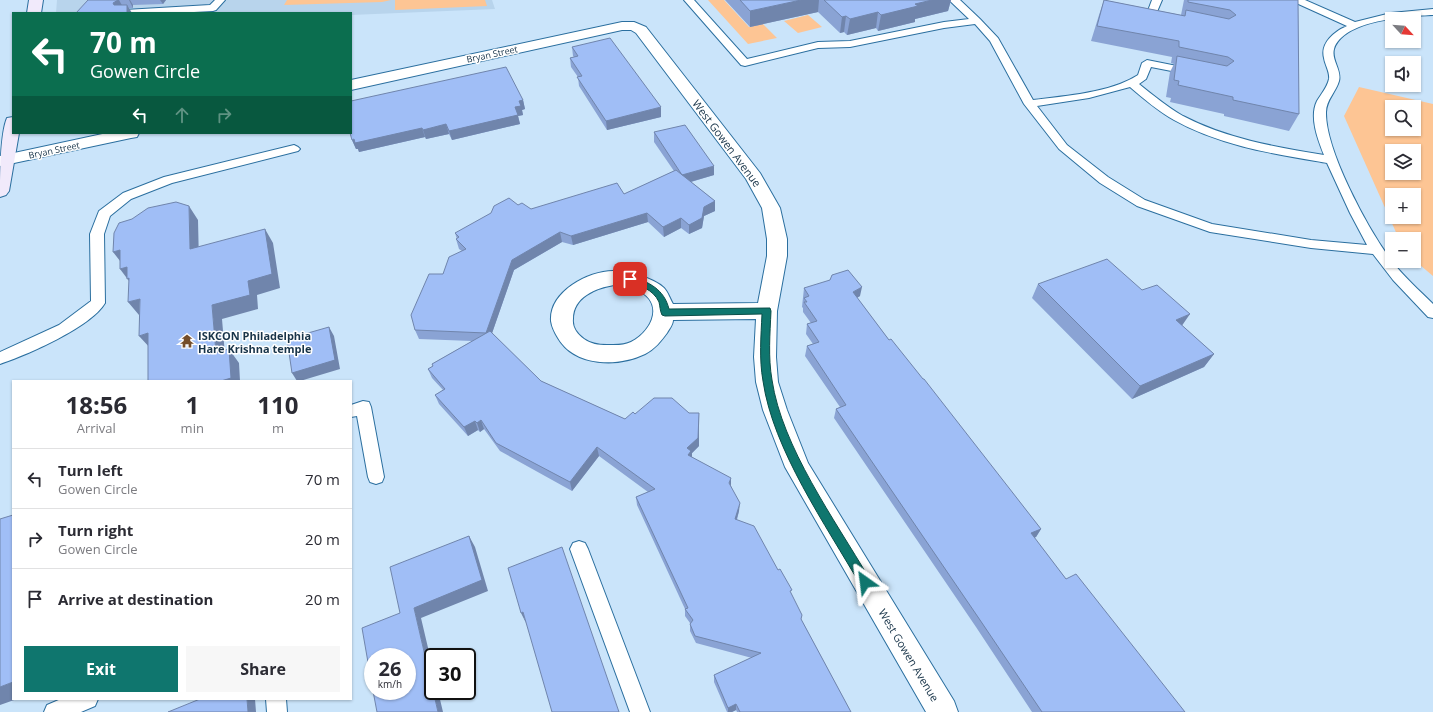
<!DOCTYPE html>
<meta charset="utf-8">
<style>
:root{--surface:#fff;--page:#f7f7f7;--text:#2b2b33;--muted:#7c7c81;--line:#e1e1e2;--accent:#0f766e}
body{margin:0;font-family:"Open Sans",sans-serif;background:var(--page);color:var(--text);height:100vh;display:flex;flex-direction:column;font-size:15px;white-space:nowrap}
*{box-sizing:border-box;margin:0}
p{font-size:13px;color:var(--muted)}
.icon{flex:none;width:22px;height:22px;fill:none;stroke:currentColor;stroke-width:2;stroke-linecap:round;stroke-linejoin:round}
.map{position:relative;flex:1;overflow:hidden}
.sheet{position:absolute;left:12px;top:380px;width:340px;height:320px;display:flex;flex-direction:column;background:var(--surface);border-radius:0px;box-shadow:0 1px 3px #0004}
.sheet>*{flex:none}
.top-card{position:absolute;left:12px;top:12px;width:340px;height:122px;border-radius:0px;box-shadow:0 1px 3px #0004;background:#0b6e4f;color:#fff;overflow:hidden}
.needle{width:26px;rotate:116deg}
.fabs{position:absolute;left:1385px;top:12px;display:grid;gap:8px}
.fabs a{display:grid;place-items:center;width:36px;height:36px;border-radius:0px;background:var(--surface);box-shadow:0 1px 3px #0004;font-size:20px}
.speed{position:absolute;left:364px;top:648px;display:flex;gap:8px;font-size:20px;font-weight:700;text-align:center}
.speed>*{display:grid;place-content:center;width:52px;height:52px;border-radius:50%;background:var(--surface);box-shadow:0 1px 3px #0004;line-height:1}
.speed small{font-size:10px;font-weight:400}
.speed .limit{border:2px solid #111;border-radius:6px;background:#fff;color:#111}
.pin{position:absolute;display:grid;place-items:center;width:34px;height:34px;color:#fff;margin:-17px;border-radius:8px;box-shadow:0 2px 6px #0006}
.me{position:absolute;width:44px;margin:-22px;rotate:329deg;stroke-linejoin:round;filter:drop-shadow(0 0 3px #0008)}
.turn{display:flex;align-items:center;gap:14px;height:84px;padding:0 12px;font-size:18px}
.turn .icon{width:52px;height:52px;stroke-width:2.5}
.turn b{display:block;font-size:28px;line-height:34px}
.lanes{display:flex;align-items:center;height:38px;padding:0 12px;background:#0003;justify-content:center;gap:20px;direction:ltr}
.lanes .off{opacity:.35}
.eta{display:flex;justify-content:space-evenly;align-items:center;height:68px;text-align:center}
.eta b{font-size:24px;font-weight:700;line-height:28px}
.primary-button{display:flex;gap:8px;margin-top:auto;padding:8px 12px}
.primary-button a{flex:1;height:46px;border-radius:0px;background:var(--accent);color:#fff;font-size:16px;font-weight:700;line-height:46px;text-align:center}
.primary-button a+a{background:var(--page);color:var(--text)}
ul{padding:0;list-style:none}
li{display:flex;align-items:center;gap:12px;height:60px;padding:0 12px;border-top:1px solid var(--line)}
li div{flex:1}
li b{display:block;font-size:15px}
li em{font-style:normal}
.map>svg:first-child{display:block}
.built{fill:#b8d4ec}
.green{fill:#fdc594;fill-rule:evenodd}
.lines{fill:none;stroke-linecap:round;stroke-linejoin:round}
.service-casing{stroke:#2b6f9f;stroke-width:2}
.minor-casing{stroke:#2b6f9f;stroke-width:2}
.secondary-casing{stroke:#2b6f9f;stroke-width:2}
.service{fill:#fff;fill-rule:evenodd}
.minor{fill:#fff;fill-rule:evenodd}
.secondary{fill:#f1eafb;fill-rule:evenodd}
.wall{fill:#8aa3d4}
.shaded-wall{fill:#7085ac}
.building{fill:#a0bef6;stroke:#7085ac}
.route{fill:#0f766e;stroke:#0a4d48}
.labels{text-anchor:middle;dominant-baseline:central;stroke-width:3;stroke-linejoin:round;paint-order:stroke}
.far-street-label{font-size:9px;fill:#183449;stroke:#fff}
.street-label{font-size:11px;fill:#183449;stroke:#fff}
.poi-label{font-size:11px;font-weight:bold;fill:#183449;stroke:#fff;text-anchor:start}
</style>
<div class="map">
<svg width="1433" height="712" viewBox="0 0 1433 712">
<rect width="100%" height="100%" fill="#cae4fa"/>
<path class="built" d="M57,0H492L495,9L351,15V13H56Z"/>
<path class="green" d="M287,0H391L382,2L284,5Z
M395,0H485L487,6L395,10Z
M708,0H724L749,27L763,24L777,38L748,44Z
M808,15L822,27L798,33L784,21Z
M1359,87L1433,104V276L1414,260V239H1399L1344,116ZM1392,107H1414V129H1392ZM1392,151H1414V173H1392ZM1392,195H1414V217H1392Z"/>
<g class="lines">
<g class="service-casing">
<path id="service" d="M215,0H225L216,10L213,11L175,13H120L125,10L210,5Z
M684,0H694L747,59L818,42L850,41L944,22L969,19L949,0H960L980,19L998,38L1033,100C1065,96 1110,93 1138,75L1142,63L1147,60L1192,69L1197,72L1192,75L1151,67L1146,79L1139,84C1153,95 1167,107 1183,116C1227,139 1276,147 1324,155C1318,140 1309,117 1317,101C1321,94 1327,88 1329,79C1330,72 1325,65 1324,58C1320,43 1335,31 1347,26L1294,2L1292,0H1305L1355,22L1391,13L1433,9V15C1408,16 1343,20 1334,49C1331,60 1342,70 1339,81C1336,92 1326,100 1326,112C1325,150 1368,229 1391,260C1403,276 1419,290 1433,304V318L1428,317L1393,280L1373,254L1311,248L1210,232L1137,206L1100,183L1059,149L1024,104L990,41L975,24L944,28L850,47L818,48L745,66L741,65ZM1130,87C1144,99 1158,111 1174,120C1220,146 1275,154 1327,163L1350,213L1367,245L1311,240L1212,224L1145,200L1108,177L1067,145L1037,106L1089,98Z
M1152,0H1162L1156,14L1169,17L1171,19L1169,21L1166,22L1148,18L1146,16Z
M294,145L298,147L300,149L298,151L172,183L131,199L110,216L104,234L105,303C91,327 27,355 0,364V352L59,325L91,301L90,234L99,211L123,193L164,177Z
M363,401L369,402L371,407L384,477L382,482L376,484L370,482L368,477L357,416L351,417V405Z
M579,541L585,543L588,549L650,712H630L570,549L573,543Z
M61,699H98L95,706L81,712H44L47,705Z
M266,699H286L287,712H267Z"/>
</g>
<g class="minor-casing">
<path id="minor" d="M622,22H634L646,27L760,173L780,208L787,239V256L777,311L776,357L778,382L787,410L808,463L954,701L958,712H926L785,467L763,410L756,382L754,357L756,319L673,320C673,325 669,329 667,333C661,341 655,349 645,354C618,367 575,367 558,338C555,333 552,328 551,321C549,292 588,271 613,271C628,271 654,278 664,288C668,292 670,299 673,304L758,303L767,256V239L762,208L746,179L636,33L631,30H622L351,90V80ZM614,285C621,286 629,287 635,289C665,301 654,330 631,342C623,346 615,345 607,345C598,345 591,344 584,339C577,334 572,327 573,319C573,297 596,288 614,285Z
M107,133H139L137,137L131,138L0,166V156Z"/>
</g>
<g class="secondary-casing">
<path id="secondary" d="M29,0H43L41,13H27Z
M13,117V133H19L9,191L6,195L0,197C0,177 0,134 7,118Z"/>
</g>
<use href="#service" class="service"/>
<use href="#minor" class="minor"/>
<use href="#secondary" class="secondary"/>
</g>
<path class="wall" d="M88,0H166L163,4L133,5V8H129Z
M725,0H951L948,11L915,19V22L878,31L876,28L847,35L844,32L840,33L818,12L750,27Z
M1104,0L1181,15L1184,0H1298L1299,114L1289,131L1224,116V114L1170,102L1171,98L1166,97L1170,72L1174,64L1171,63L1172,57L1091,41L1099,15Z
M572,47L661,117L607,130L579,86L578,77L571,67L570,58L574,57L573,56Z
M523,100L525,109L522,110L523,115L518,116L520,124L452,140L449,134L426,139L425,137L359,152L358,149H356L352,140Z
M654,132L714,175L691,182L715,201V211L704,216L702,228L689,234L681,228L664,237L648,222L573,245L562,242L514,270L492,333L541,381L625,419L635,414L699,422V446L692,453V457L731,486L739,511L737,520L791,594L801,619L851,712H737L736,710L732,712H727L714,682V675L752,658L696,643L690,631V623L685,616V609L637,505L636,497L648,492L599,456L572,491L500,451L484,429L480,432L478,430L468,436L439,404L435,395L443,390L432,378L428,369L433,366L432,364L472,341L419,339L415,330L443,274L462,251L459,249L456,239H457L455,233L518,205L531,209L624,194L674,171L654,142Z
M1038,284L1182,326L1214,354L1204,367L1132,399L1032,298Z
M804,288L860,296L857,298L889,340L1041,529L1036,537L1034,538L1066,579L1185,712H1032L976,627L834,418L836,409L840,407L805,356L807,346L813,344L806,334L807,324L811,323L803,312V308L802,307Z"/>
<path class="shaded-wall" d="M118,0H119L124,9L119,13L113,3Z
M129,0H130L133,5V8Z
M160,0H166L163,4Z
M801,0H819L818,12L750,27V11Z
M932,0H951L948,11L915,19V22L878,31L881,15L915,4Z
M127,5L132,13H127Z
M878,12L876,28L847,35L850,19Z
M846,16L844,32L840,33L842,17Z
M523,100L525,109L522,110L523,115L518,116L520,124L452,140L449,131L519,101Z
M661,107V117L607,130L606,121Z
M446,124L449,134L426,139L423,130Z
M422,128L425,137L359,152L358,149H356L352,140Z
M714,166V175L683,184L682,175Z
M715,201V211L704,216L702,228L689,234V225L704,207Z
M189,206L198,220L199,263L190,249Z
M647,213L648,222L573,245L571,236Z
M681,218V228L664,237L663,227Z
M265,229L273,243L280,288L257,295L258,309L222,319L226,367L216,353L212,305Z
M560,232L562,242L514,270L489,342L486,333L512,260Z
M120,250L124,266L113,252Z
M127,267L138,293L120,269Z
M862,287L860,296L851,301L853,292Z
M140,299L139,315L128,302Z
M1190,314L1181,327L1176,320Z
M329,327L334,336L340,369L300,381H297L292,373Z
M148,333L151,349L139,336Z
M229,349L239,363L240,381H221Z
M1214,354L1204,367L1132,399L1140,386Z
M699,413V446L692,453V460L688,464L687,448Z
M481,420L484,429L480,432L477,423Z
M475,421L478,430L468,436L464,427Z
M597,447L599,456L572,491L570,482Z
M731,478V486L729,483Z
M740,503L739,511L734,528L735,519Z
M1041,529L1036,537L1026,541L1031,533Z
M469,536L475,547L488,591L421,618L433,669V691H438L443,712H438L414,608Z
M523,612L526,623L521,613Z
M13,682V699H17L0,705V687Z
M247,699H255L256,712H248Z
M736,704V710L732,712H728V708Z"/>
<path class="building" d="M88,0H118L113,3L114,5H127V13H76Z
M740,0H801L750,11Z
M824,0H932L915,4L918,6L881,15L878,12L850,19L846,16L842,17Z
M1104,0L1185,16L1186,10L1229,19L1236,15L1230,10L1188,2V0H1298L1299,114L1233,100V97L1178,85L1179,81L1174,80L1177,56L1227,66L1234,61L1228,57L1179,47V41L1097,26Z
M610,38L661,107L606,121L577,77L582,76L570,58L578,56L572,47Z
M506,67L523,100L519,101L521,106L515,107L518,115L449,131L446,124L423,130L422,128L355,143L354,139L352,140L350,133H351V101Z
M685,125L714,166L682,175L654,132Z
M676,170L715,201L704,207L702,218L689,225L681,218L663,227L647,213L571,236L560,232L512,260L486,333L415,330L411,315L429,274H443L449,257L466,249L456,239L459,237L455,233L491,213L494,206L509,198L518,205L522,203L531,209L617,183L624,194Z
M176,202L189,206L190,249L265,229L272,274L248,281L250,295L212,305L216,353L229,349L231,378L221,381H148V333L139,336L140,299L128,302L129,278L127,279V267L120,269V250L113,252L114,233L119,223L132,219L148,208Z
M1107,259L1142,290L1157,285L1190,314L1176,320L1214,354L1140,386L1038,284Z
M848,270L862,287L853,292L889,340L891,339L923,379H924L1041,529L1031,533L1066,579L1076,574L1185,712H1042L980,620L836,409L846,405L807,346L819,342L807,324L817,321L804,302H807L804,298L809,296L804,288L830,280L832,275Z
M329,327L335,360L292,373L287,339Z
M490,331L541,381L625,419L633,412L635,414L654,398H672L689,413H699L698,438L687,448L691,451L688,455L731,478L729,483L740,503L735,519L754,526L778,570L780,569L792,590L790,591L802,615L801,619L851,712H740L736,704L728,708L714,675L761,653L695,636L690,624L693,620L685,609L688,608L636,497L655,489L597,447L570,482L496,443L481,420L477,423L475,421L464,427L435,395L445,389L428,369L433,366L432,364Z
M13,515V682L0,687V519Z
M469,536L482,580L414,608L438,712H377L373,691H407V657H373V691L362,628L400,613L390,567Z
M562,547L619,712H552L523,612L521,613L508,568Z
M200,699H247L248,712H168Z"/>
<path class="route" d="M630,276C649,282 664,289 669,309L770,308L771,311C770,334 768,357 772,380C782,447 835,520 869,578L871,582L869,586L865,588L861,586C826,525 773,450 763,381C759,359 761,336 762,314L665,316L662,315C660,311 660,306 659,302C653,289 639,285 627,281L626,279Z"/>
<defs>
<g id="temple-bare" transform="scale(1.08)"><path d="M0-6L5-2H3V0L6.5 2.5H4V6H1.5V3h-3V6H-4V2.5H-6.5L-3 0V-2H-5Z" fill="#744e2b" stroke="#fff" stroke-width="2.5" paint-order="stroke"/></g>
</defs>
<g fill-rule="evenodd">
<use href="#temple-bare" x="187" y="341"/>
</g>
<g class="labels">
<g class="far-street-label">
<text transform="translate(492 54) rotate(-12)">Bryan Street</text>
<text transform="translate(54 150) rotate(-12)">Bryan Street</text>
</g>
<g class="street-label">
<text transform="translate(727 143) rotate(53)">West Gowen Avenue</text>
<text transform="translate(909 655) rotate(59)">West Gowen Avenue</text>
</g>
<g class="poi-label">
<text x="198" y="335">ISKCON Philadelphia<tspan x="198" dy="13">Hare Krishna temple</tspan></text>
</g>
</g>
</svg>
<div class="fabs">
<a><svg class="needle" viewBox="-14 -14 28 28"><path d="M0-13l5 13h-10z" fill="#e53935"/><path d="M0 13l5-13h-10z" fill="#7c7c81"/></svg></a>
<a><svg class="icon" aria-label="sound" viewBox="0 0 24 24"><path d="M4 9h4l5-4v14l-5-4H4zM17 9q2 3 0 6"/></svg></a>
<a><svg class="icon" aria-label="search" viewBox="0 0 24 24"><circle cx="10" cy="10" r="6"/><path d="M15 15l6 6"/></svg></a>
<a><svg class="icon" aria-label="layers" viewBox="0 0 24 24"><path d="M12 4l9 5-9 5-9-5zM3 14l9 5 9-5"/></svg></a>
<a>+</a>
<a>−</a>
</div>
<div class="speed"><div>26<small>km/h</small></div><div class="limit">30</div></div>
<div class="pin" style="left:630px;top:279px;background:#d93025"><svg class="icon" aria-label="arrive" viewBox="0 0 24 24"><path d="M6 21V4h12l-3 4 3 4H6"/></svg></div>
<svg class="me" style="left:865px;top:582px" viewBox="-20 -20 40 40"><path d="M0-17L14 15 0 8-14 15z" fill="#0f766e" stroke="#fff" stroke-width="4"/></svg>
<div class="top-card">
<div class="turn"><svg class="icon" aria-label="left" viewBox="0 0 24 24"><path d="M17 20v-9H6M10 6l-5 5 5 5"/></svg><div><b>70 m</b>Gowen Circle</div></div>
<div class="lanes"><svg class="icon" aria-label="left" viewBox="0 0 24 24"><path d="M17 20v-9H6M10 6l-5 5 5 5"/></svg><svg class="icon off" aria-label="ahead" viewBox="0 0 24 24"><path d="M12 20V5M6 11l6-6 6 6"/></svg><svg class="icon off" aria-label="right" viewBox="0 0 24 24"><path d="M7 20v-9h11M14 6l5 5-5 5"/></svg></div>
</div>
<section class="sheet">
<div class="eta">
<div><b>18:56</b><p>Arrival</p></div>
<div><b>1</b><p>min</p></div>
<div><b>110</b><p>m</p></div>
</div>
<ul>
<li><svg class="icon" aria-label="left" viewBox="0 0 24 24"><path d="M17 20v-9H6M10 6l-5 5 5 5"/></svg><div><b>Turn left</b><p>Gowen Circle</p></div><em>70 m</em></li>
<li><svg class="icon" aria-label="right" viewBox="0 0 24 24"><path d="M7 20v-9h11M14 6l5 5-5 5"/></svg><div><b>Turn right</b><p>Gowen Circle</p></div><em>20 m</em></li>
<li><svg class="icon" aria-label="arrive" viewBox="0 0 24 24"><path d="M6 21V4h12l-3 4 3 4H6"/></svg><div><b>Arrive at destination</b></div><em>20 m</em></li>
</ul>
<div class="primary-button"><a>Exit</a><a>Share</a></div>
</section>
</div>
